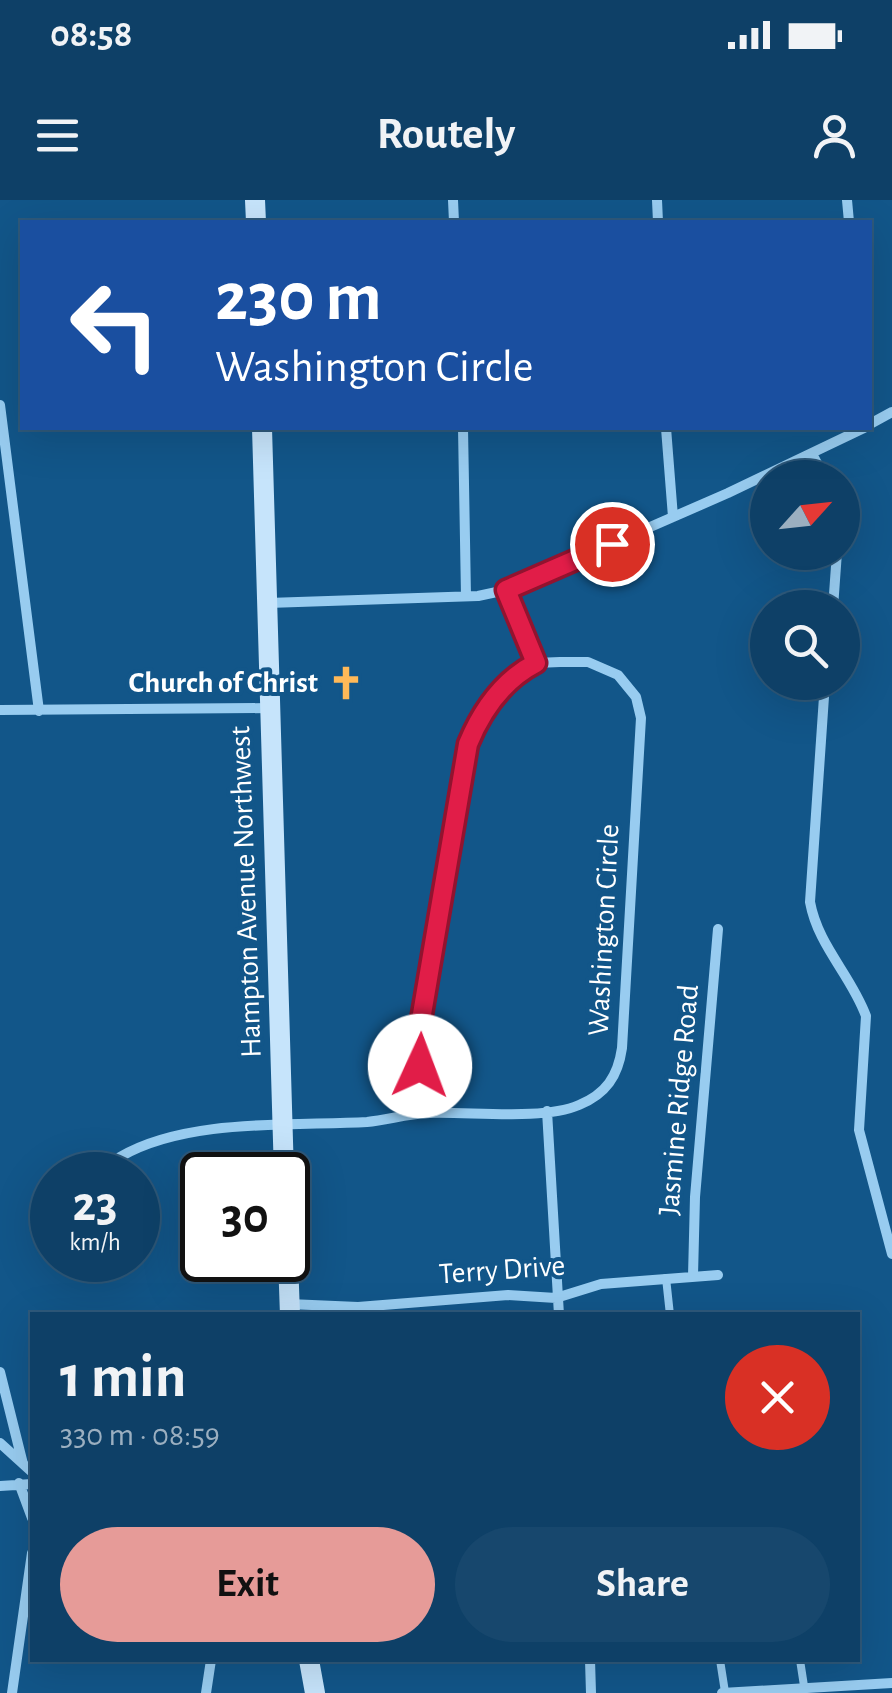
<!DOCTYPE html>
<meta charset="utf-8">
<style>
:root{--surface:#0e4067;--page:#17476d;--text:#f1f3f6;--muted:#9bafc0;--line:#2e597b;--accent:#e69b98}
body{margin:0;font-family:"Alegreya Sans",sans-serif;background:var(--page);color:var(--text);height:100vh;display:flex;flex-direction:column;font-size:38px;white-space:nowrap}
*{box-sizing:border-box;margin:0}
p{font-size:32px;color:var(--muted)}
.icon{flex:none;width:55px;height:55px;fill:none;stroke:currentColor;stroke-width:2;stroke-linecap:round;stroke-linejoin:round}
.map{position:relative;flex:1;overflow:hidden}
.sheet{position:absolute;left:30px;top:1112px;width:830px;height:350px;display:flex;flex-direction:column;background:var(--surface);border-radius:0px;box-shadow:0 10px 40px #0002,0 0 0 2px var(--line)}
.sheet>*{flex:none}
.hud{position:absolute;left:20px;top:20px;width:852px;height:210px;border-radius:0px;box-shadow:0 10px 40px #0002,0 0 0 2px var(--line);background:#1a4fa0;color:#fff;overflow:hidden}
.needle{width:65px;rotate:63deg}
.controls{position:absolute;left:750px;top:260px;display:grid;gap:20px}
.controls a{display:grid;place-items:center;width:110px;height:110px;border-radius:50%;background:var(--surface);box-shadow:0 10px 40px #0002,0 0 0 2px var(--line);font-size:50px}
.speed{position:absolute;left:30px;top:952px;display:flex;gap:20px;font-size:50px;font-weight:700;text-align:center}
.speed>*{display:grid;place-content:center;width:130px;height:130px;border-radius:50%;background:var(--surface);box-shadow:0 10px 40px #0002,0 0 0 2px var(--line);line-height:1}
.speed small{font-size:25px;font-weight:400}
.speed .limit{border:5px solid #111;border-radius:15px;background:#fff;color:#111}
.pin{position:absolute;display:grid;place-items:center;width:85px;height:85px;color:#fff;margin:-42px;border:5px solid #fff;border-radius:50%;box-shadow:0 2px 10px #0007}
.me{position:absolute;width:110px;margin:-55px;rotate:2deg;stroke-linejoin:round;filter:drop-shadow(0 0 8px #0008)}
.turn{display:flex;align-items:center;gap:35px;height:210px;padding:0 30px;font-size:45px}
.turn .icon{width:130px;height:130px;stroke-width:2.5}
.turn b{display:block;font-size:70px;line-height:85px}
.round{display:grid;place-items:center;flex:none;width:105px;height:105px;border-radius:52px;background:var(--page)}
.summary{display:flex;align-items:center;justify-content:space-between;height:170px;padding:0 30px}
h1{font-size:60px;font-weight:700;line-height:75px}
.button{display:flex;gap:20px;margin-top:auto;padding:20px 30px}
.button a{flex:1;height:115px;border-radius:60px;background:var(--accent);color:#111;font-size:40px;font-weight:700;line-height:115px;text-align:center}
.button a+a{background:var(--page);color:var(--text)}
.status{display:flex;justify-content:space-between;align-items:center;height:70px;padding:0 50px;background:var(--surface);direction:ltr}
.status svg{height:28px;fill:currentColor}
header{display:flex;justify-content:space-between;align-items:center;height:130px;padding:0 30px;background:var(--surface);font-size:45px;font-weight:700}
.map>svg:first-child{display:block}
.lines{fill:none;stroke-linecap:round;stroke-linejoin:round}
.lane{stroke:#98ccf0;stroke-width:8}
.street{stroke:#98ccf0;stroke-width:10}
.secondary{stroke:#c6e4fb;stroke-width:20}
.route-casing{stroke:#92132f;stroke-width:25}
.route{stroke:#e11d48;stroke-width:18}
.labels{text-anchor:middle;dominant-baseline:central;stroke-width:8;stroke-linejoin:round;paint-order:stroke}
.poi-label{font-size:30px;font-weight:bold;fill:#fff;stroke:#125689;text-anchor:end}
.street-label{font-size:30px;fill:#fff;stroke:#125689}
</style>
<div class="status"><b>08:58</b><svg viewBox="0 0 49 12"><path d="M0 12V9h3v3zM5 12V6h3v6zM10 12V3h3v9zM15 12V0h3v12zM26 1h20v11H26zM47 4h2v5h-2z"/></svg></div>
<header><svg class="icon" aria-label="menu" viewBox="0 0 24 24"><path d="M4 6h16M4 12h16M4 18h16"/></svg>Routely<svg class="icon" aria-label="person" viewBox="0 0 24 24"><circle cx="12" cy="8" r="4"/><path d="M4 21q1-7 8-7t8 7"/></svg></header>
<div class="map">
<svg width="892" height="1493" viewBox="0 0 892 1493">
<rect width="100%" height="100%" fill="#125689"/>
<g class="lines">
<path class="lane" d="M666,1078L670,1115
M720,1460L725,1492
M800,1460L804,1486"/>
<path class="street" d="M453,0L454,22
M657,0L658,22
M847,0L849,22
M0,205L39,511
M870,224L892,212
M463,228L466,396
M666,228L673,317
M812,254L825,278
M506,390L536,463
M268,403L478,396L506,390L728,293L864,228
M833,408L837,352
M825,482L810,702C818,746 851,775 866,816L859,930L892,1054
M0,510L271,508
M547,911L559,1115
M120,957C186,918 292,926 367,922C387,920 407,914 427,913C469,911 542,921 579,905C606,894 618,876 622,848L641,518L636,497L618,475L588,462H560L536,463L524,470L503,488L481,517L464,558L421,820L424,913
M693,1076L695,997L718,729
M289,1104L358,1107L508,1095L556,1098L601,1084L718,1075
M0,1172L23,1264
M0,1243L32,1272
M19,1283L32,1318
M0,1286L32,1284
M590,1460L591,1493
M12,1493L32,1353
M206,1493L211,1460
M722,1493L892,1483"/>
<path class="secondary" d="M255,0L256,22
M262,228L284,975
M288,1059L290,1115
M309,1460L315,1493"/>
</g>
<g class="lines">
<g class="route-casing">
<path id="route" d="M420,866L421,820L468,544C482,510 503,480 536,463L506,390L612,344"/>
</g>
<use href="#route" class="route"/>
</g>
<defs>
<g id="church-bare" transform="scale(2.7)"><path d="M-1.2-6h2.4v3.5h3.3v2.4h-3.3V6h-2.4V-.1h-3.3v-2.4h3.3Z" fill="#ffb958" stroke="#125689" stroke-width="2.5" paint-order="stroke"/></g>
</defs>
<g fill-rule="evenodd">
<use href="#church-bare" x="346" y="483"/>
</g>
<g class="labels">
<g class="poi-label">
<text x="318" y="483">Church of Christ</text>
</g>
<g class="street-label">
<text transform="translate(246 692) rotate(-92)">Hampton Avenue Northwest</text>
<text transform="translate(604 730) rotate(-87)">Washington Circle</text>
<text transform="translate(679 900) rotate(-85)">Jasmine Ridge Road</text>
<text transform="translate(502 1070) rotate(-4)">Terry Drive</text>
</g>
</g>
</svg>
<div class="controls">
<a><svg class="needle" viewBox="-14 -14 28 28"><path d="M0-13l5 13h-10z" fill="#e53935"/><path d="M0 13l5-13h-10z" fill="#9bafc0"/></svg></a>
<a><svg class="icon" aria-label="search" viewBox="0 0 24 24"><circle cx="10" cy="10" r="6"/><path d="M15 15l6 6"/></svg></a>
</div>
<div class="speed"><div>23<small>km/h</small></div><div class="limit">30</div></div>
<div class="pin" style="left:612px;top:344px;background:#d93025"><svg class="icon" aria-label="arrive" viewBox="0 0 24 24"><path d="M6 21V4h12l-3 4 3 4H6"/></svg></div>
<svg class="me" style="left:420px;top:866px" viewBox="-20 -20 40 40"><circle r="19" fill="#fff"/><path d="M0-13L10 11 0 6-10 11z" fill="#e11d48"/></svg>
<div class="hud">
<div class="turn"><svg class="icon" aria-label="left" viewBox="0 0 24 24"><path d="M17 20v-9H6M10 6l-5 5 5 5"/></svg><div><b>230 m</b>Washington Circle</div></div>
</div>
<section class="sheet">
<div class="summary"><div><h1>1 min</h1><p>330 m · 08:59</p></div><a class="round" style="background:#d93025;color:#fff"><svg class="icon" aria-label="close" viewBox="0 0 24 24"><path d="M6 6l12 12M18 6L6 18"/></svg></a></div>
<div class="button"><a>Exit</a><a>Share</a></div>
</section>
</div>
